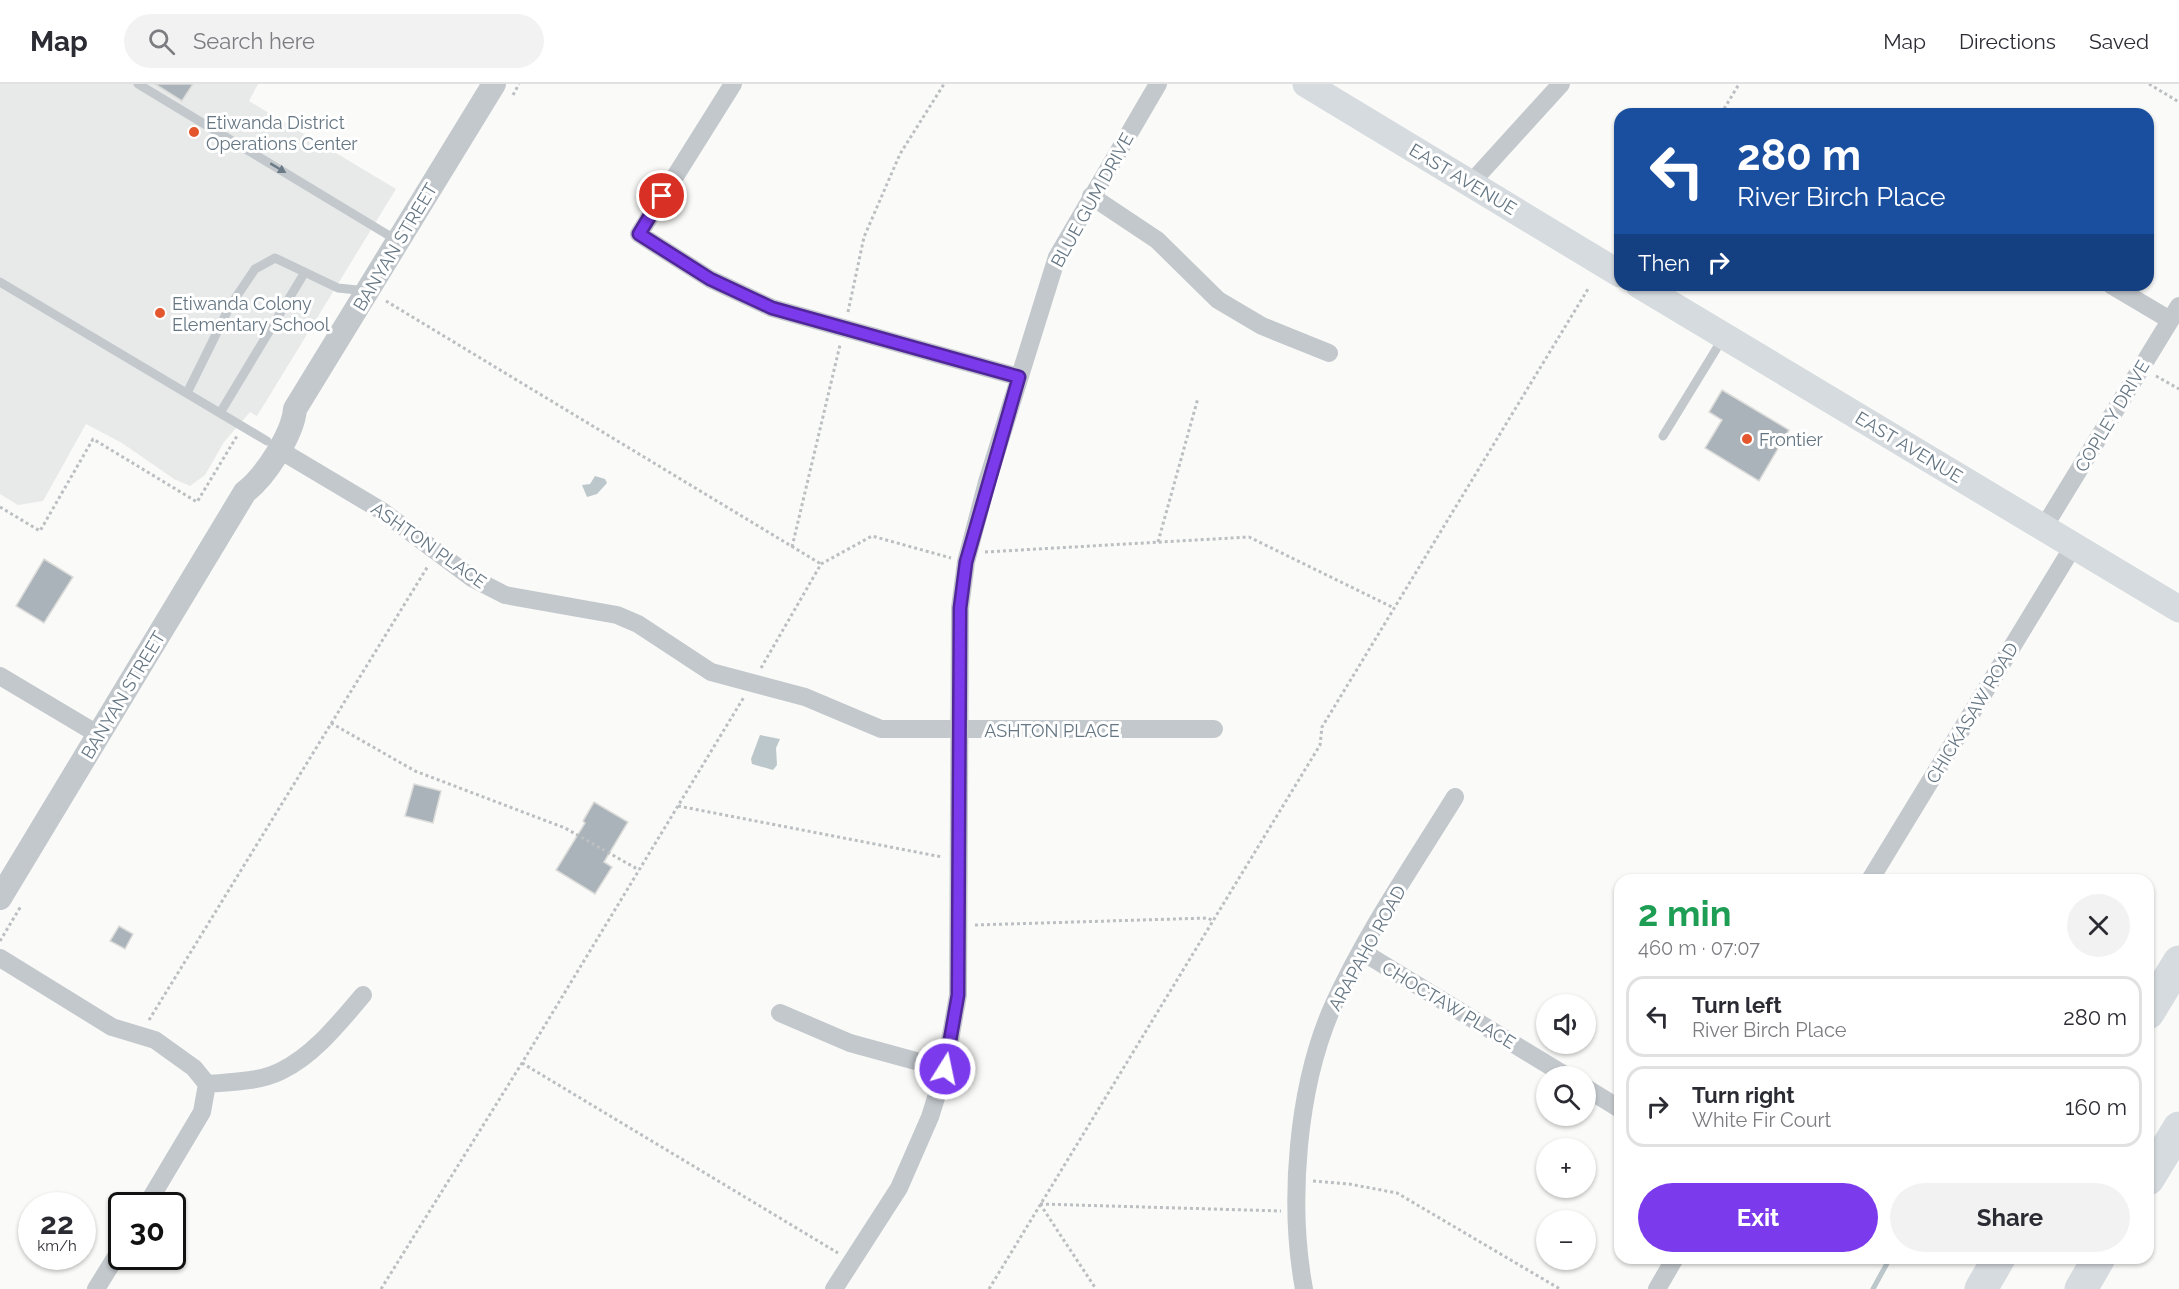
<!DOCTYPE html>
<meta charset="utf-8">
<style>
:root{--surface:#fff;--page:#f2f2f3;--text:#2b2b33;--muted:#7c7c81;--line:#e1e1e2;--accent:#7c3aed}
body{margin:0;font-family:Raleway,sans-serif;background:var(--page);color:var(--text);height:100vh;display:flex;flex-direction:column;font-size:22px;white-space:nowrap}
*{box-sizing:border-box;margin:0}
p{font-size:20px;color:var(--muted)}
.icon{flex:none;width:33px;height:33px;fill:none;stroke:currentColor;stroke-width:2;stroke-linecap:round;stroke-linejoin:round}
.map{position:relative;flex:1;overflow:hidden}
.panel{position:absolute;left:1614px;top:790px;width:540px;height:390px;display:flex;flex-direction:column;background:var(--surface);border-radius:18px;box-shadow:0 2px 4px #0004}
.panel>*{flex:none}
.hud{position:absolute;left:1614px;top:24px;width:540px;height:183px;border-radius:18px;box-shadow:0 2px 4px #0004;background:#1a4fa0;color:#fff;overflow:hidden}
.buttons{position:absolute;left:1536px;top:910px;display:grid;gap:12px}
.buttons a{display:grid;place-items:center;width:60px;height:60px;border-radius:50%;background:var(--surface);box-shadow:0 2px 4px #0004;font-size:30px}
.speed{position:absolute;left:18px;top:1108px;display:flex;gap:12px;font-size:30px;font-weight:700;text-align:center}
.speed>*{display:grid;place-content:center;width:78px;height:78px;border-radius:50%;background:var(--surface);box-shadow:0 2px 4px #0004;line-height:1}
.speed small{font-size:15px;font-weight:400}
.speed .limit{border:3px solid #111;border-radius:9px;background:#fff;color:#111}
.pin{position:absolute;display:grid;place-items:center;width:51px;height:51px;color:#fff;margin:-26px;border:3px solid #fff;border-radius:50%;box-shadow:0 2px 6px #0007}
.me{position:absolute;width:66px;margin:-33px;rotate:10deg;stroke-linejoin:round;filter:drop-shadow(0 0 4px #0008)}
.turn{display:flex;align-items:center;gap:21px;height:126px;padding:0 24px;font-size:27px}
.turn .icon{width:78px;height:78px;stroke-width:2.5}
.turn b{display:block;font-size:42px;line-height:51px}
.then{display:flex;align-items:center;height:57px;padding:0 24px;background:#0003;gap:12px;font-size:22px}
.round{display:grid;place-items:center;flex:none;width:63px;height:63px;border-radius:32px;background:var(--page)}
.headline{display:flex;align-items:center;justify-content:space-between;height:102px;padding:0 24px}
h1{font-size:36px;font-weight:700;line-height:45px;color:#1e9e55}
.action{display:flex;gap:12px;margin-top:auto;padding:12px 24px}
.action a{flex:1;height:69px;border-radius:36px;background:var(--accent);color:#fff;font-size:24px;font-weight:700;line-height:69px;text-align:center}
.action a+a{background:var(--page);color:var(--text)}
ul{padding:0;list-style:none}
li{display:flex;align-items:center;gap:18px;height:81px;margin:0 12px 9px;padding:0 12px;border:3px solid var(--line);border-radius:18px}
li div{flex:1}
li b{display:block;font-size:22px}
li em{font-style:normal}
header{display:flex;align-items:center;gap:36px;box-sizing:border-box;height:84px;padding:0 30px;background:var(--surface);border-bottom:2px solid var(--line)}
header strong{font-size:28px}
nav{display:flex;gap:33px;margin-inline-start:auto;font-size:21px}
.search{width:420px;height:54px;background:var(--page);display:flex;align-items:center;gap:15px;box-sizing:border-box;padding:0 21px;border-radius:33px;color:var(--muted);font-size:22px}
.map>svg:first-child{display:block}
.built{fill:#e8e9e9}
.water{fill:#bbc7cb}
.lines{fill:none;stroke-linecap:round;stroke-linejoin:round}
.stream{stroke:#bbc7cb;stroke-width:5}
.building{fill:#aab3b9;stroke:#dcdcda;stroke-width:1.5}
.path{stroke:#bbbfc2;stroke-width:3;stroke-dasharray:3 3;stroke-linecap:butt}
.service{stroke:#c3c8cc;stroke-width:9}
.minor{stroke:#c3c8cc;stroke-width:18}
.tertiary{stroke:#c3c8cc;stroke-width:24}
.secondary{stroke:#d6dbdf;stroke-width:27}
.motorway{stroke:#d6dbdf;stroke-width:33}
.oneway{fill:#6a7a87}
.route-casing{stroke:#51269a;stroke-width:15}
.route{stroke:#7c3aed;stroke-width:10}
.poi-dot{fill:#e4572e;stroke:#fff;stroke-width:2}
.labels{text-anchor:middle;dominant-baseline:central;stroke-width:6;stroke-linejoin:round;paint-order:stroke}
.poi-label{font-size:18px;fill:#657683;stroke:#fff;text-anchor:start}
.street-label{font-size:18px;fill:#657683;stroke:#fff}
</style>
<header>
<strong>Map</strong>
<div class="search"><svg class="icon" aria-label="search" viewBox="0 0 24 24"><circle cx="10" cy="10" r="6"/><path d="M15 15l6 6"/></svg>Search here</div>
<nav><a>Map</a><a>Directions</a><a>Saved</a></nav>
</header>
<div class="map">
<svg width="2179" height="1205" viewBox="0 0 2179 1205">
<rect width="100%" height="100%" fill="#fafaf8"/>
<path class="built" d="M0,0H258L249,17L396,105L257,332L250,328L224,358L205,391L190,402L174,395L122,359L86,340L43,417L18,421L0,410Z"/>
<path class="water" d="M595,392L605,395L607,399L597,410L587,413L582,401L590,400Z
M760,651L780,655L776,664L777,681L773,686L752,680L751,675Z"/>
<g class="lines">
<path class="stream" d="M1873,1205L1890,1174"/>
</g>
<path class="building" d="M155,0H193L182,17Z
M1722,306L1789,346L1759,397L1705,364L1722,336L1709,328Z
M44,475L73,493L44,539L16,522Z
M414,700L441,707L433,739L405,732Z
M594,718L628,738L604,778L612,783L595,810L556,786L585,739L583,737Z
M119,842L133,850L125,865L110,857Z"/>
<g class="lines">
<path class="path" d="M2149,0L2179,18
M513,11L519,0
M1721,30L1739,0
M386,217L821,480
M848,228L864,153L900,70L944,0
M2156,292L2179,305
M0,423L40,447L93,355L197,418L237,352
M1158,458L1198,314
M792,463L840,261
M985,468L1249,453L1394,524
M761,584L821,480L872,452L951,474
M331,639L415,687L565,744L639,786
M678,722L942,773
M975,841L1208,834L1213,837
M0,857L21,822
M149,936L428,482
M522,979L838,1169
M1313,1097L1349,1100L1397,1109L1560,1205
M1040,1120L1281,1127
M1040,1120L1096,1205
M381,1205L522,979L744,613
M989,1205L1320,661L1322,643L1588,205"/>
<path class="service" d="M138,0L398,157
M0,198L267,357
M187,309L230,222L255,185L275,174L338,204L367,207
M220,329L305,188
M1663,352L1723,254"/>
<path class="minor" d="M733,0L639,150L710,195L772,224L1019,293
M1470,100L1561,0
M1091,112L1157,156L1218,216L1262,242L1329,269
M2111,201L2170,236
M278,365L382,427L472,494L505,511L617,531L638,540L711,588L805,613L881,645H1214
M2044,443L2179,222
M0,592L99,651
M1870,796L2074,461
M1361,867L1568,993
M0,874L112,943L155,956L194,984L207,1000
M780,929L850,959L945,985
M207,1000C231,998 259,998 281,987C314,971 339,939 363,911
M1586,1004L1620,1025
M146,1122L202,1028L207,1000
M96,1205L122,1163
M834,1205L899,1104L930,1033L945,985L958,911L960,524L966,478L987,398L1057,173L1158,0
M1304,1205C1288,1119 1297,1003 1333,922C1366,849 1413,781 1455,713
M1657,1205L1675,1174"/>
<path class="tertiary" d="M0,814L245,408C265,393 293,350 295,325L494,0"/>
<path class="secondary" d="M1306,0L1620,190
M1639,201L2179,525"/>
<path class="motorway" d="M2148,929L2179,878
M2148,1095L2179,1044
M1981,1205L1999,1174
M2081,1205L2099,1174"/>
</g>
<defs><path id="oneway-solid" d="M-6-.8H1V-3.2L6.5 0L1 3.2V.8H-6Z" transform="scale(1.5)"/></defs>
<use class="oneway" href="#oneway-solid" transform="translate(278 84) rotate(31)"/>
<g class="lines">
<g class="route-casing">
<path id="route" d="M662,112L639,150L710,195L772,224L1019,293L966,478L960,524L958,911L945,985"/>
</g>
<use href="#route" class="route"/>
</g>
<g class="poi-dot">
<circle cx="194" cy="48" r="6"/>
<circle cx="160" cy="229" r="6"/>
<circle cx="1747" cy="355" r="6"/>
</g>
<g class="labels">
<g class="poi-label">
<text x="206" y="38">Etiwanda District<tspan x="206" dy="21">Operations Center</tspan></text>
<text x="172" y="219">Etiwanda Colony<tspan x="172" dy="21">Elementary School</tspan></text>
<text x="1759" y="355">Frontier</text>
</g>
<g class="street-label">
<text transform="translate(1463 95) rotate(31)">EAST AVENUE</text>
<text transform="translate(1092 116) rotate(-61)">BLUE GUM DRIVE</text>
<text transform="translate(395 163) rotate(-59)">BANYAN STREET</text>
<text transform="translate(2112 332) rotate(-59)">COPLEY DRIVE</text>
<text transform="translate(1909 363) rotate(31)">EAST AVENUE</text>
<text transform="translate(429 461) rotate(35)">ASHTON PLACE</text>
<text transform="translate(123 611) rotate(-59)">BANYAN STREET</text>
<text transform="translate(1972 629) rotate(-59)">CHICKASAW ROAD</text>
<text x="1052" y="646">ASHTON PLACE</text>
<text transform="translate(1367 864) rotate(-61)">ARAPAHO ROAD</text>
<text transform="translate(1449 921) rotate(31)">CHOCTAW PLACE</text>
</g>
</g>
</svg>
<div class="buttons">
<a><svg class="icon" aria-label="sound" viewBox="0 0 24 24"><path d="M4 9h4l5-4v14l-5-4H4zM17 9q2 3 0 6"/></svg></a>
<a><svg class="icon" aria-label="search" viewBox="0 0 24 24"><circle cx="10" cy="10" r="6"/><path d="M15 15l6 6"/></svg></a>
<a>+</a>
<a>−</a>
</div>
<div class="speed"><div>22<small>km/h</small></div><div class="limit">30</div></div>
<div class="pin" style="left:662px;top:112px;background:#d93025"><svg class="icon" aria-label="arrive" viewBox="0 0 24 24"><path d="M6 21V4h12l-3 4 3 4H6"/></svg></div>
<svg class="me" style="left:945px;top:985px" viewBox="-20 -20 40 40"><circle r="17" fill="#7c3aed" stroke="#fff" stroke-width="3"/><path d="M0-11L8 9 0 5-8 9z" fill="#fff"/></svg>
<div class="hud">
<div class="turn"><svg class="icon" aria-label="left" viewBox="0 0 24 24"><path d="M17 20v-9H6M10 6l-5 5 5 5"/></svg><div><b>280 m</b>River Birch Place</div></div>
<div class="then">Then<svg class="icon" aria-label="right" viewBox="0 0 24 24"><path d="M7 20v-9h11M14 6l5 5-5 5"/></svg></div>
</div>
<section class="panel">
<div class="headline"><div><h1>2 min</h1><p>460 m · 07:07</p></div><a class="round"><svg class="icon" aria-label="close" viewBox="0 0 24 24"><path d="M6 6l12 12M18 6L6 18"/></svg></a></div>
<ul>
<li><svg class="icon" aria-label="left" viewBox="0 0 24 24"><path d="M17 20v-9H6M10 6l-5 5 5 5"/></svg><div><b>Turn left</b><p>River Birch Place</p></div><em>280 m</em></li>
<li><svg class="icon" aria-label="right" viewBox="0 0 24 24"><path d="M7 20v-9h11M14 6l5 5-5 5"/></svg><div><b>Turn right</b><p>White Fir Court</p></div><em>160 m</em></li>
</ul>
<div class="action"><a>Exit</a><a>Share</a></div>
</section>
</div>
